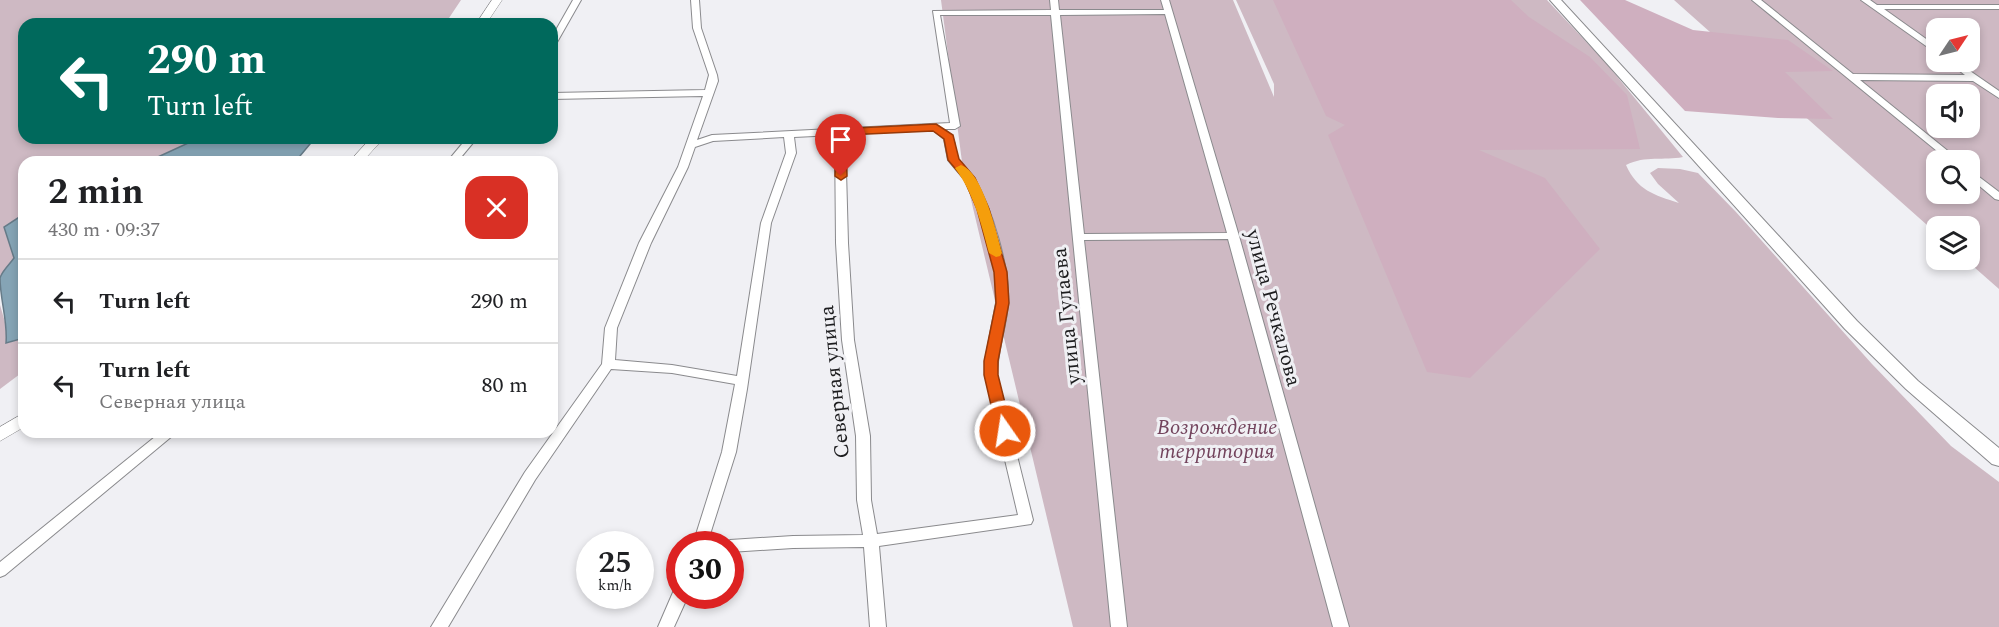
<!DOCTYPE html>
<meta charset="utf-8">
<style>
:root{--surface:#fff;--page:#f6f6f6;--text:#202124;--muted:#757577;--line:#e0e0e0}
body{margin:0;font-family:Spectral,serif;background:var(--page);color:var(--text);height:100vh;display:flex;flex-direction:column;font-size:22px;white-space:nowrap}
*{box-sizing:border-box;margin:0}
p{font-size:20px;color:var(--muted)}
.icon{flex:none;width:33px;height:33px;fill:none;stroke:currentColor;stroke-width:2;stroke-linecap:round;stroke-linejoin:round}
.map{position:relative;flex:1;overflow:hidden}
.drawer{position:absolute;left:18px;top:156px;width:540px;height:282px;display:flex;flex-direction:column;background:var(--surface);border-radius:18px;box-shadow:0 3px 9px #0003}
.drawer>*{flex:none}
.hud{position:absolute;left:18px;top:18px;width:540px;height:126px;border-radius:18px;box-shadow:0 3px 9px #0003;background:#00695c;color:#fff;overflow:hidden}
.needle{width:39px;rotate:55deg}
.tools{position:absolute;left:1926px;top:18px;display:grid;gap:12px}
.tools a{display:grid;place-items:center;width:54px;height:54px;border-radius:12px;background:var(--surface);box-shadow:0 3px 9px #0003;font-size:30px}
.speed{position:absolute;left:576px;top:531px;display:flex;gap:12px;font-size:30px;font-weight:700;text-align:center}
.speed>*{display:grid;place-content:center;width:78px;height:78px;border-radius:50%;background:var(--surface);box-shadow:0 3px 9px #0003;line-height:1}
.speed small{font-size:15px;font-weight:400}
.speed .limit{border:9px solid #d22;background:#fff;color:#111}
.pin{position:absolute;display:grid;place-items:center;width:51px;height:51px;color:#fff;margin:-62px -26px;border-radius:50% 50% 50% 0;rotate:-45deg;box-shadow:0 0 6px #0007}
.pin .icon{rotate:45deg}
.me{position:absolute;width:66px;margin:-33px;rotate:347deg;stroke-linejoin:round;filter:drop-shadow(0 0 4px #0008)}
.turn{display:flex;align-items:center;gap:21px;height:126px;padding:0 30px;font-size:27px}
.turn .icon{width:78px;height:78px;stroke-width:2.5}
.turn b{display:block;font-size:42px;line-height:51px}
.round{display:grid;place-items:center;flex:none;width:63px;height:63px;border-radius:18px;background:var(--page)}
.headline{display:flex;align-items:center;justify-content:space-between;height:102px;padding:0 30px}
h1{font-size:36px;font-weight:700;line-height:45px}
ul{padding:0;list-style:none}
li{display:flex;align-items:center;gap:18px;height:84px;padding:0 30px;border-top:2px solid var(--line)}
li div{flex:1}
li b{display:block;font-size:22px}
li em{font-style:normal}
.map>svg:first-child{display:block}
.green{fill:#ceb9c3;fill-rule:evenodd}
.forest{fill:#cfafbf}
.water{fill:#85a4b5;stroke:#667b88;stroke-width:1.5}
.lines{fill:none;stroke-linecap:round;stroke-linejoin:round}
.minor-casing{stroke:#8a8a8d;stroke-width:2}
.tertiary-casing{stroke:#8a8a8d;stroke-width:1}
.secondary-casing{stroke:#8a8a8d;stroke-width:2}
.minor{fill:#fff;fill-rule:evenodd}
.tertiary{fill:#fff;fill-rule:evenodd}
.secondary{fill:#fff;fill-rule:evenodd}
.route{fill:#ea580c;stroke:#983908;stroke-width:1.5}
.slow{fill:#f59e0b}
.labels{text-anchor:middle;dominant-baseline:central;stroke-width:6;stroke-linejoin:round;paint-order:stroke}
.street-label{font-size:21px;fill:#1c1c1e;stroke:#f0f0f4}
.park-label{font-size:21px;font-style:italic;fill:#73445d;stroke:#f0f0f4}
</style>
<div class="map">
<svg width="1999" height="627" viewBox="0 0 1999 627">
<rect width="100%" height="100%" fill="#f0f0f4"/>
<path class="green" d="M0,0H461L445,24H24V138H199L147,162H24V214L5,227L14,258L0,277Z
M941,0H1233L1274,97V84L1236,0H1547L1606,63L1683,157C1663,161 1646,155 1626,165C1637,190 1654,195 1679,203L1658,184L1650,173L1658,168L1680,169L1698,173L1736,212L1872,364L1951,446L1999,482V627H1073L962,162Z
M1674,0H1999V289L1966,260H1970V226H1936V233ZM1936,28H1970V62H1936ZM1936,94H1970V128H1936ZM1936,160H1970V194H1936Z
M0,305L7,329V343L24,338V371L0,389Z"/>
<path class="forest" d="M1273,0H1511L1529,17L1590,57L1627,95L1640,149L1479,150L1545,178L1600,249L1470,378L1427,372L1328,135L1345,125L1326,116Z
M1580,0H1625L1693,30L1788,40L1833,71L1785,72L1833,119L1778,118L1685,111Z"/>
<path class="water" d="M199,138H315L295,162H147Z
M24,214V338L6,343C8,322 0,299 0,278C2,271 10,264 14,258L4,227Z"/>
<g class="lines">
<g class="minor-casing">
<path id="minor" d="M573,0H581L556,44L552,47V37Z
M691,0H699L701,28L717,75L718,81L697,140L712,135L950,123L933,11L1051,10L1050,0H1058L1059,10H1164L1161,0H1169L1239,236L1349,627H1333L1228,239L1084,240L1127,627H1111L1051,15H940L960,126L955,129H944C961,142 951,148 959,161C963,167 970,172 974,178C992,208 1010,268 1008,302C1007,327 997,350 997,375L1033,520L1031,524L879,546L886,627H870L864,547L793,548L730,552V544H723L730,540L793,536L863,535L857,500L856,436L842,340L836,243L835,135L794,137L796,153L771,223L747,389L736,452L707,544H693L722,452L735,384L672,373L611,369L535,480L448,627H431L525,472L602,364L605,328L639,243L678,167L703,96L552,99V93L705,90L709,75L693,28ZM1165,14L1227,233L1084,234L1060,15ZM933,130L944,139L948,160L964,179L978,209L995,272L996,303L985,361V375L1018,515L877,534L871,500L870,436L854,340L848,243L845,134ZM784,137L786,153L761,223L737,376L672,365L615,360L617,328L651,243L688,167L695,147L713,141Z
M1752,0H1761L1853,74L1965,75L1948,62H1957L1999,91V98L1973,81L1860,80L1959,160H1948Z
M1861,0H1870L1877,5H1999V9H1884L1936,46V53Z
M467,138H477L457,162H447Z
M1970,170L1999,192V200L1995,199L1970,178Z
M161,432H177L5,575L0,577V562Z
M680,589V596H688L674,627H658L674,590Z"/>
</g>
<g class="tertiary-casing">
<path id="tertiary" d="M492,0H502L486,24H476Z
M371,138H384L362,162H349Z
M24,413V427L0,441V427Z"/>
</g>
<g class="secondary-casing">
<path id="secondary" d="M1550,0H1561L1857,321L1918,381L1999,448V466L1992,464L1906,389L1845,329Z"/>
</g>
<use href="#minor" class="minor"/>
<use href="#tertiary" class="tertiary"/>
<use href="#secondary" class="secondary"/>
</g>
<path class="route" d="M936,124L953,135L959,159L975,178L989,209L1007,272L1009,303L998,361V375L1012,431L1010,435H999L997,431L984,375V361L996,303L994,272L977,209L964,179L948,160L944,139L933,131L846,135L847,176L841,180L835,176L836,129Z"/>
<path class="slow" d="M961,165C983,172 996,232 1002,253L1000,256L996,257L989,253C981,223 974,194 955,168Z"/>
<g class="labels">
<g class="street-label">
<text transform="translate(1273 308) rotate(75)">улица Речкалова</text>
<text transform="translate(1067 316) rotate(-96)">улица Гулаева</text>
<text transform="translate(835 382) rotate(-96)">Северная улица</text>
</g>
<g class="park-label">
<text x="1217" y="428">Возрождение<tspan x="1217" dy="24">территория</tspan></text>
</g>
</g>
</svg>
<div class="tools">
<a><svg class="needle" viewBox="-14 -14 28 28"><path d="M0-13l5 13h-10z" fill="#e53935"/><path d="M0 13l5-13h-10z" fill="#757577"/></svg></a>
<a><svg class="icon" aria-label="sound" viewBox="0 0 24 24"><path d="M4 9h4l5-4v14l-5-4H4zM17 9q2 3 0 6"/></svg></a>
<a><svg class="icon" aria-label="search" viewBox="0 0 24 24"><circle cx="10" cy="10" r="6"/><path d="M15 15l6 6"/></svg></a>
<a><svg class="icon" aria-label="layers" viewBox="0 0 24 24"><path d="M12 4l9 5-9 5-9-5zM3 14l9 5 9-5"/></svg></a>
</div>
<div class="speed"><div>25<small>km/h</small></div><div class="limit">30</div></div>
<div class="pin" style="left:841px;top:176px;background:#d93025"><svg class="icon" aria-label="arrive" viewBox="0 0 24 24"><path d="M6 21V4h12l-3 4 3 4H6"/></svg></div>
<svg class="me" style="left:1005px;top:431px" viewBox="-20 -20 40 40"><circle r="17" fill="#ea580c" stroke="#fff" stroke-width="3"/><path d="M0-11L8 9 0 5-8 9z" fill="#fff"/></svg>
<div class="hud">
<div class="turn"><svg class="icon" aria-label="left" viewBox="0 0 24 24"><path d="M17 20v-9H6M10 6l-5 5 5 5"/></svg><div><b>290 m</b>Turn left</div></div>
</div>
<section class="drawer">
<div class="headline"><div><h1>2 min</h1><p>430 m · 09:37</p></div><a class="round" style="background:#d93025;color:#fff"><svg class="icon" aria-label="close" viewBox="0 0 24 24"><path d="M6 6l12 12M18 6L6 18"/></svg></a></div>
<ul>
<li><svg class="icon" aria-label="left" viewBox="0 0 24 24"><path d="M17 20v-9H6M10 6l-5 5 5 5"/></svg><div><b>Turn left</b></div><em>290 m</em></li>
<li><svg class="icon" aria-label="left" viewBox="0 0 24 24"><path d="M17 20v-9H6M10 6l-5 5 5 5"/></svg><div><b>Turn left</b><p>Северная улица</p></div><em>80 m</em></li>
</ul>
</section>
</div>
